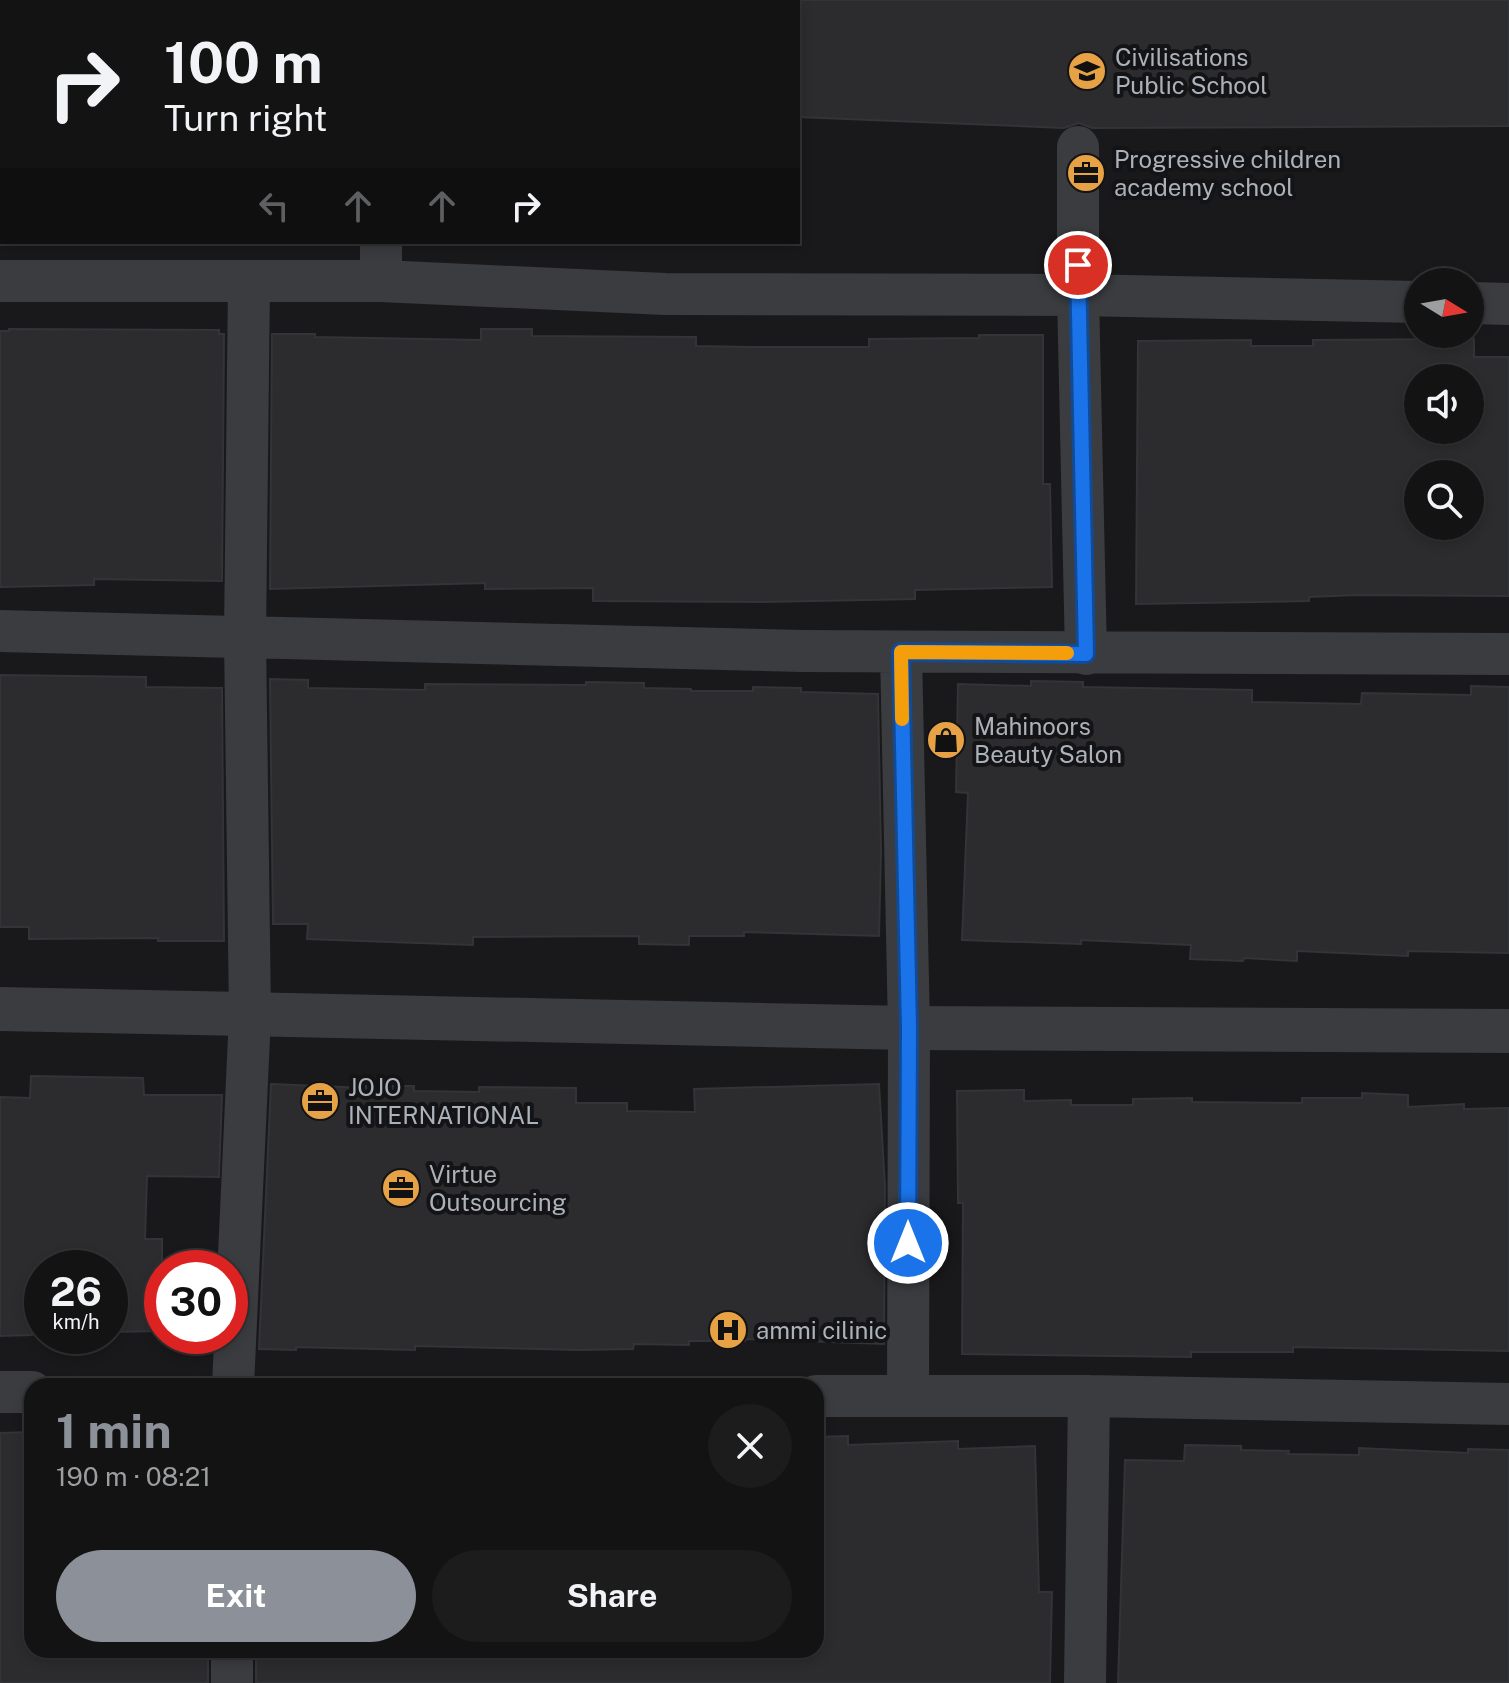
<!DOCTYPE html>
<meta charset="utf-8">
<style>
:root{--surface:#131314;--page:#1c1c1d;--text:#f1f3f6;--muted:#9d9ea0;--line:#323234;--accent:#8c9099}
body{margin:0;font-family:"Public Sans",sans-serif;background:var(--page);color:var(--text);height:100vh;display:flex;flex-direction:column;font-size:30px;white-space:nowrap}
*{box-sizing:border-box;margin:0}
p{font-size:26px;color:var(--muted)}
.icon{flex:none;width:44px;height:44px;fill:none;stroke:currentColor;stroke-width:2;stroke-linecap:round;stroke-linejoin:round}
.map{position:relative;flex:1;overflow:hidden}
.panel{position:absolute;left:24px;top:1378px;width:800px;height:280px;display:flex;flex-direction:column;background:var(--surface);border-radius:24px;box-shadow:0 4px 12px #0003,0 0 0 2px var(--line)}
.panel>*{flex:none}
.guide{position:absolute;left:0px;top:0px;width:800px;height:244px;box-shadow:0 4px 12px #0003,0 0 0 2px var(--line);background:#131314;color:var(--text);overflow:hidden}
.needle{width:52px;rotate:101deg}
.controls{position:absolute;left:1404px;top:268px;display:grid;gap:16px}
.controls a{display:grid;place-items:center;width:80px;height:80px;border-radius:50%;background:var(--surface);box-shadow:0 4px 12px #0003,0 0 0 2px var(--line);font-size:40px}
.speed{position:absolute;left:24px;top:1250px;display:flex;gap:16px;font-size:40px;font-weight:700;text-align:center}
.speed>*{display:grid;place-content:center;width:104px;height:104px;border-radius:50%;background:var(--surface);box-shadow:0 4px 12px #0003,0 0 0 2px var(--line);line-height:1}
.speed small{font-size:20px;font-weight:400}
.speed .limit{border:12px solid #d22;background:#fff;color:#111}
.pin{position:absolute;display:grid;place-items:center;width:68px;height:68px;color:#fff;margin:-34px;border:4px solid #fff;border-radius:50%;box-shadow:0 2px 8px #0007}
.me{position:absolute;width:88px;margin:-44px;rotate:0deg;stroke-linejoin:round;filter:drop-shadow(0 0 6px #0008)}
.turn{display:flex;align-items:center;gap:28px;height:168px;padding:0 32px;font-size:36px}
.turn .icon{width:104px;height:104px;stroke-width:2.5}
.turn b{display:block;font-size:56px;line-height:68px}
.lanes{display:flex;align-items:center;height:76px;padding:0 32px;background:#0003;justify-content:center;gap:40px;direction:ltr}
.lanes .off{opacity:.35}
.round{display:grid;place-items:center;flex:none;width:84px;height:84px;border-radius:42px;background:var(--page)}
.summary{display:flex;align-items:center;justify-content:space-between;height:136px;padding:0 32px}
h1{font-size:48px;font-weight:700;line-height:60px;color:var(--accent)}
.button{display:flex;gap:16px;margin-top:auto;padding:16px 32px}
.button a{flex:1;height:92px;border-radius:48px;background:var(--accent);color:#fff;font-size:32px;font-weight:700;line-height:92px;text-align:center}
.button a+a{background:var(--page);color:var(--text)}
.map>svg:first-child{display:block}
.building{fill:#2c2c2f;stroke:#333437;stroke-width:2;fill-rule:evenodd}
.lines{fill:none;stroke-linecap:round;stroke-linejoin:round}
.minor{stroke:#3a3c40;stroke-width:42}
.tertiary{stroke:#3a3c40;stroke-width:44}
.route-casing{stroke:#114b97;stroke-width:20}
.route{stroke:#1a73e8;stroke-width:14}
.slow{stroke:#f59e0b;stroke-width:14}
.labels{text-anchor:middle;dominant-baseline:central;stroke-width:8;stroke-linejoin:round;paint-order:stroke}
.poi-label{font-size:24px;fill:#acb2ba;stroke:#141416;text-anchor:start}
</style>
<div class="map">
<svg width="1509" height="1683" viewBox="0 0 1509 1683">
<rect width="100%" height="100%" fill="#19191b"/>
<path class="building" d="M798,0H1509V126L1092,128L1079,123L1064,128L798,117Z
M9,329L219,330V334H224L222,581L94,579V585L0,587V331H9Z
M481,329H532V336L696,337V346L751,347H869V339L979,338V335H1043V484H1050L1052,587L915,590V599L762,602L593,601V588L485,589V583L270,589L272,334H315V337L481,340Z
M1474,339V357H1509V596L1357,595L1309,597V601L1136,604L1138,341L1251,340V346H1313V340ZM1418,378H1470V430H1418ZM1418,474H1470V526H1418Z
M0,675L146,677V687L222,688L224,941H158V938L29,939V927H0Z
M270,679L308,680V688L425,690V684L586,685V682L644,683V688L691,689V691H753V687L801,688V692L878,694L881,852L879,936L744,932V936H689V945L639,944V936L473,937V945L307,939L308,924H273Z
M1031,681L1083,682V687L1252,690V702L1361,704L1362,693L1471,695V686L1509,687V953L1408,951V956L1297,951V961L1244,958L1243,961L1190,959L1191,945L1081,940V944L962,940L968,793L956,792L958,684L1031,686Z
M31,1076L143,1078L144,1095H222L219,1177L147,1176L145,1239H162V1331L110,1332V1268H42V1331H32V1335L0,1336V1097L30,1098Z
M271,1084L366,1088V1086H414V1091L479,1092V1087L576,1088V1103H627V1111L695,1112L694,1089L879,1084L885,1187L884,1344L745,1339V1341H689V1345L634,1344L633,1349L579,1350L415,1346V1350L296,1347V1350L259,1349Z
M1024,1090V1101L1071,1100V1105H1133V1099L1192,1098V1102L1302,1103V1098H1362V1093L1408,1095V1107L1464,1104V1109L1509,1108V1351L1293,1347V1352H1191V1357L962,1354L963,1203H958L957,1091Z
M32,1432V1650H208V1683H0V1433Z
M848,1436V1445L958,1441V1449L1035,1446L1039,1592H1052L1050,1683H256V1650H816V1437Z
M1185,1445L1241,1446V1450L1289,1451L1288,1454L1359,1455V1448L1468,1453V1449L1509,1450V1683H1118L1125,1460L1184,1461Z"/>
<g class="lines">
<path class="minor" d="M271,0L272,2
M1078,147V295L1086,654
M381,242V281
M0,281H381L665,294L1078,295L1418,302
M1470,303L1509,304
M0,631L802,651L1509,654
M901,652L909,1028L908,1396
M233,1386L250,1015L245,637L249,281
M0,1392H32
M816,1396H1089L1509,1404
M232,1683V1650
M1085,1683L1089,1396"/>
<path class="tertiary" d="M0,1009L909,1028L1509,1031"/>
</g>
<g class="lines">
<g class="route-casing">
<path id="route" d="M908,1243L909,1028L901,652L1086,654L1078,265"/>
</g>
<use href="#route" class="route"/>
<path class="slow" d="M902,719L901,652L1067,653"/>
</g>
<defs>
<g id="university-disc" transform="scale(2)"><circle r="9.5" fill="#e7a246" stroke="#141416"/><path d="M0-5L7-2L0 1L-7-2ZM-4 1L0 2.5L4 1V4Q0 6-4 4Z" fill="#111"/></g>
<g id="office-disc" transform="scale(2)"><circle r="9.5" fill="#e7a246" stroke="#141416"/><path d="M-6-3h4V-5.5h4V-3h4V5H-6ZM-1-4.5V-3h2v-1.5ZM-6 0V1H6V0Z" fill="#111"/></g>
<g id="shop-disc" transform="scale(2)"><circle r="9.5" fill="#e7a246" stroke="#141416"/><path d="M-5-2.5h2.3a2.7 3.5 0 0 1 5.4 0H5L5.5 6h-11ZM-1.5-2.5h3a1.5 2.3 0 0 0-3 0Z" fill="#111"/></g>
<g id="hospital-disc" transform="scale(2)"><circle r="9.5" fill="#e7a246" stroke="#141416"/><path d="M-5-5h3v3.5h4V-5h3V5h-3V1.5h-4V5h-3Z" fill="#111"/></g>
</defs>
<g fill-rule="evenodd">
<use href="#university-disc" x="1087" y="71"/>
<use href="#office-disc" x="1086" y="173"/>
<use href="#shop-disc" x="946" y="740"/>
<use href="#office-disc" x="320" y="1101"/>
<use href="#office-disc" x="401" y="1188"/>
<use href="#hospital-disc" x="728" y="1330"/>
</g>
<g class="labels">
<g class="poi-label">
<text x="1115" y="57">Civilisations<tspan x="1115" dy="28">Public School</tspan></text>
<text x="1114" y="159">Progressive children<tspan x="1114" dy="28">academy school</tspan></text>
<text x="974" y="726">Mahinoors<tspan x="974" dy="28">Beauty Salon</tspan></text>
<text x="348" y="1087">JOJO<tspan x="348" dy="28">INTERNATIONAL</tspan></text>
<text x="429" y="1174">Virtue<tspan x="429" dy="28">Outsourcing</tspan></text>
<text x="756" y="1330">ammi cilinic</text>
</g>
</g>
</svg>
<div class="controls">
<a><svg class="needle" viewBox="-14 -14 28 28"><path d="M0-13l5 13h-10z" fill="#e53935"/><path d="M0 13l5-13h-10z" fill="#9d9ea0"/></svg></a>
<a><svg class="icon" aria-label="sound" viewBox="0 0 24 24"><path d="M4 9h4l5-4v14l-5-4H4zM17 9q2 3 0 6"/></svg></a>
<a><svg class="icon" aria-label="search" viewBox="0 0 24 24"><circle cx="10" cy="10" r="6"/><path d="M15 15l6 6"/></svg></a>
</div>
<div class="speed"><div>26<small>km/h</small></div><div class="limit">30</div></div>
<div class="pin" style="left:1078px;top:265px;background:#d93025"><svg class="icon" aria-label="arrive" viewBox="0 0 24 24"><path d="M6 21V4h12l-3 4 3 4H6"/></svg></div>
<svg class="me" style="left:908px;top:1243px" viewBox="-20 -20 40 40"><circle r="17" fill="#1a73e8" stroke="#fff" stroke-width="3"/><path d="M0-11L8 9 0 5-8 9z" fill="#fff"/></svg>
<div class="guide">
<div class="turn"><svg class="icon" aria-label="right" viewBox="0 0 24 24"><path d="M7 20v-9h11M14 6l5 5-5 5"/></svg><div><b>100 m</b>Turn right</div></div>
<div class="lanes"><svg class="icon off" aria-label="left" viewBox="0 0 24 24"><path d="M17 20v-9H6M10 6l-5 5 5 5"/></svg><svg class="icon off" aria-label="ahead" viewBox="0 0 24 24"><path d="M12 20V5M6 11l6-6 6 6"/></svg><svg class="icon off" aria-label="ahead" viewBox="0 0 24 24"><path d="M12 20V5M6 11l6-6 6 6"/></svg><svg class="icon" aria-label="right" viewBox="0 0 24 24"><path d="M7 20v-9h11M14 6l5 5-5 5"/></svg></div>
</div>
<section class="panel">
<div class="summary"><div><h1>1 min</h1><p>190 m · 08:21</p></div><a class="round"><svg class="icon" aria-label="close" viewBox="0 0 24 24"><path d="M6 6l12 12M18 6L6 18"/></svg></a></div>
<div class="button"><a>Exit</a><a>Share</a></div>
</section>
</div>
